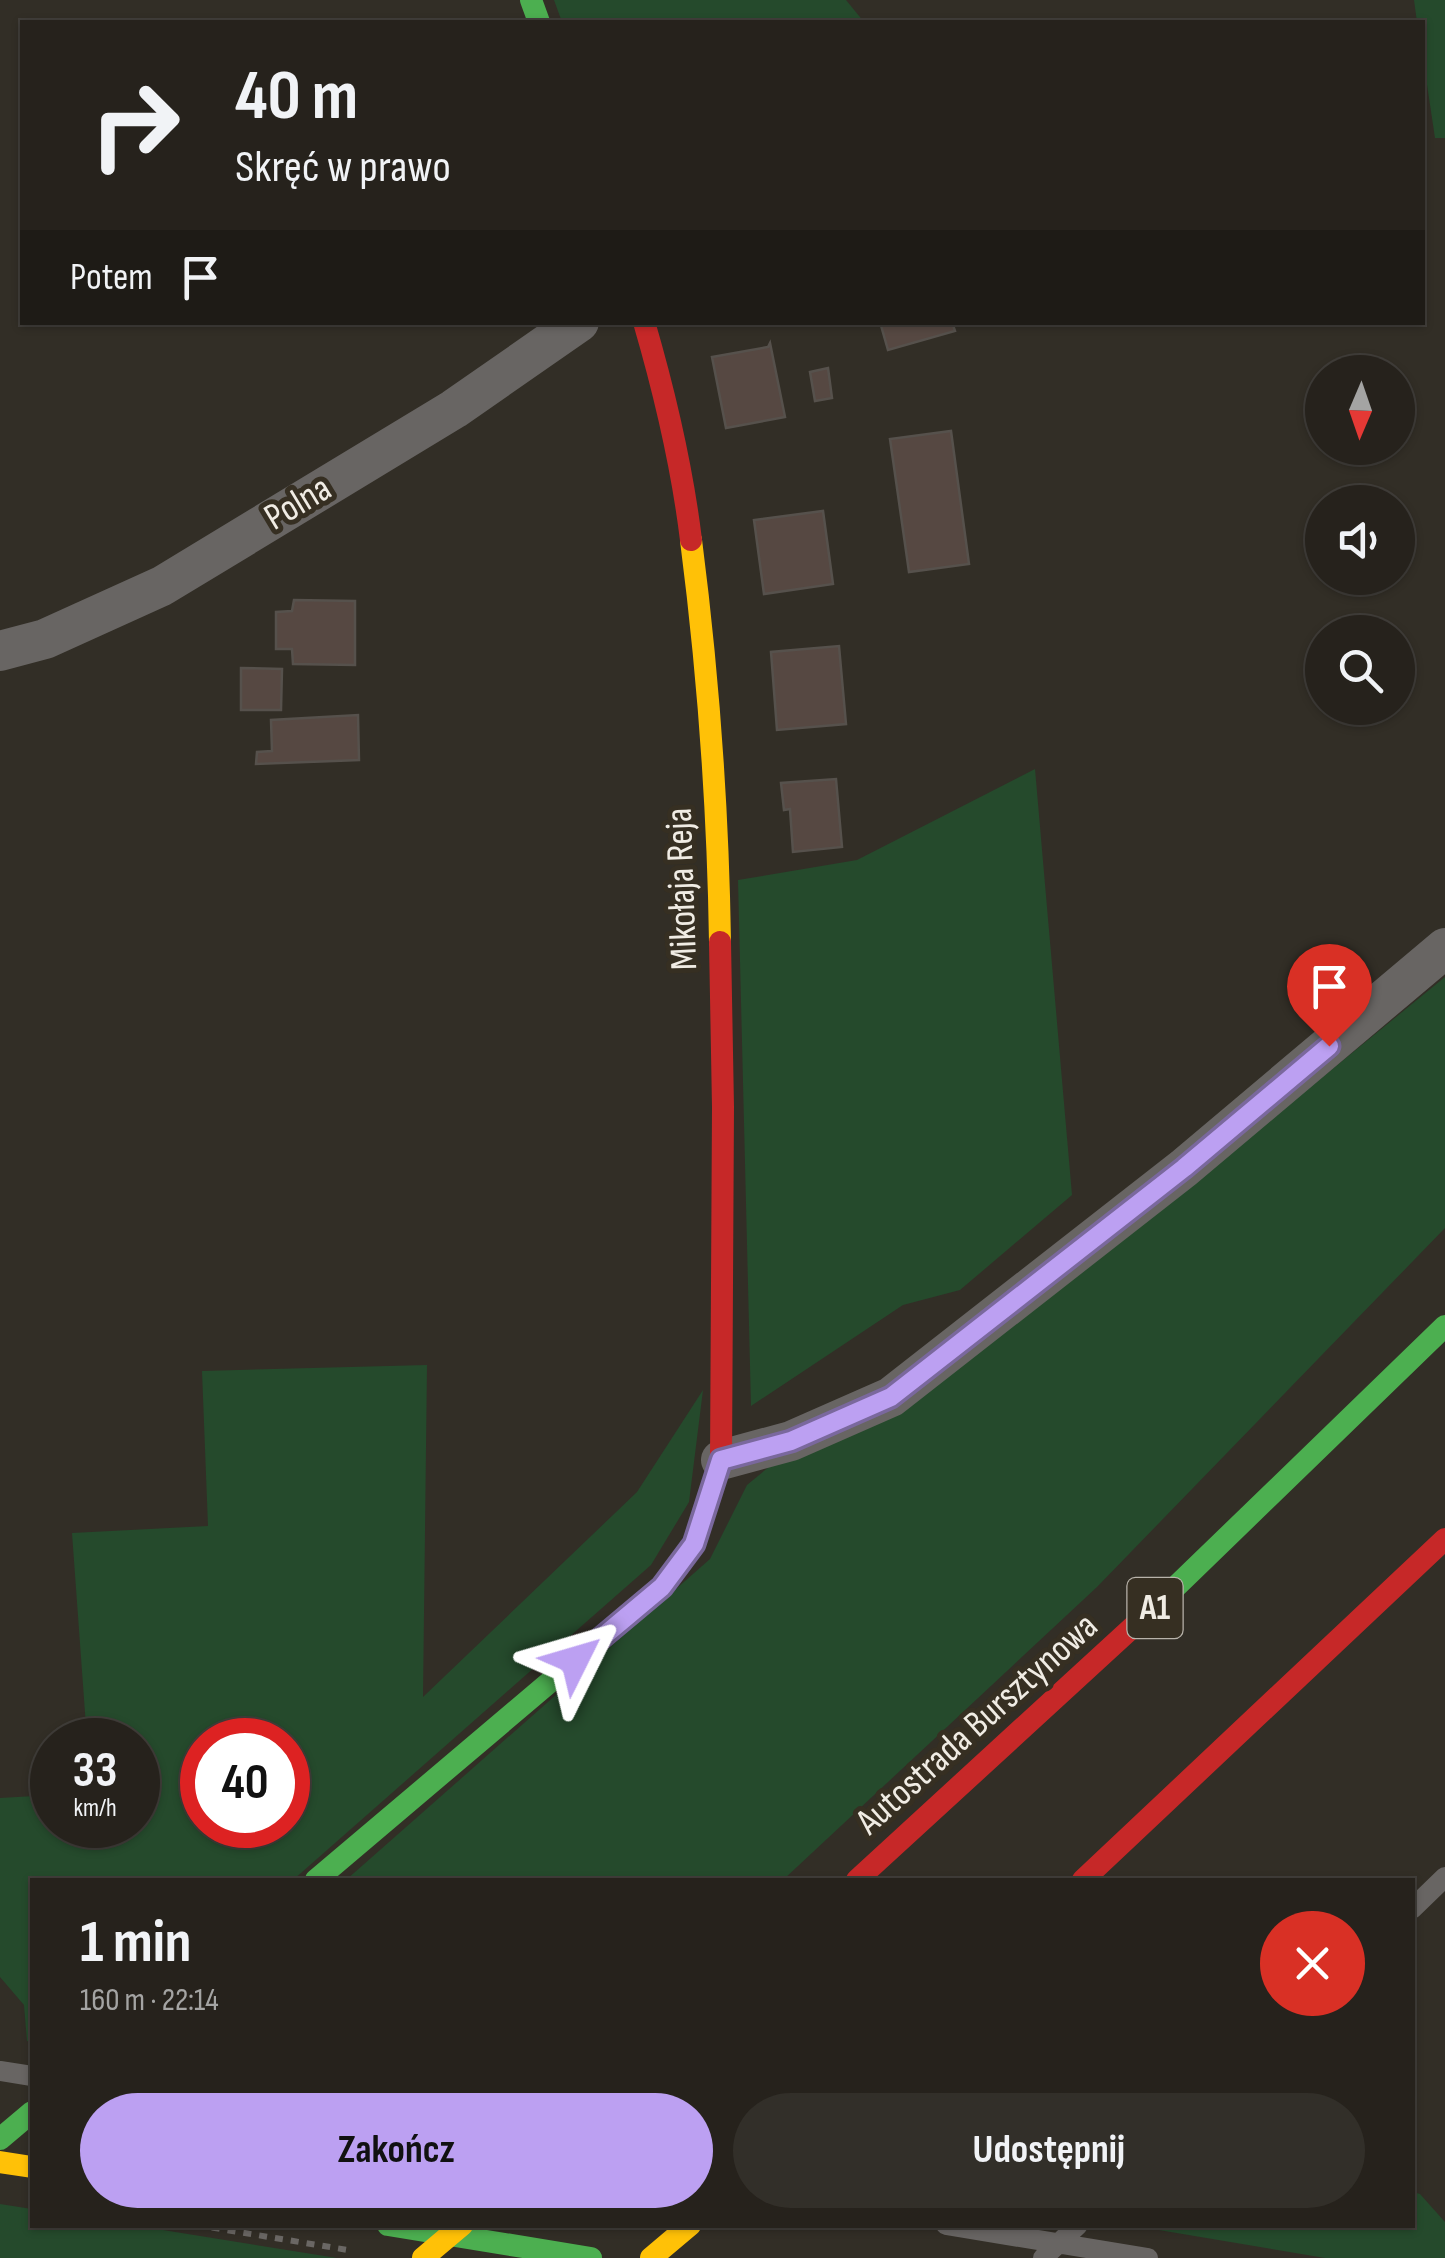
<!DOCTYPE html>
<html lang="pl">
<meta charset="utf-8">
<style>
:root{--surface:#26221c;--page:#322f29;--text:#f1f3f6;--muted:#a4a4a3;--line:#423f3b;--accent:#bca0f2}
body{margin:0;font-family:"Sofia Sans Condensed",sans-serif;background:var(--page);color:var(--text);height:100vh;display:flex;flex-direction:column;font-size:38px;white-space:nowrap}
*{box-sizing:border-box;margin:0}
p{font-size:32px;color:var(--muted)}
.icon{flex:none;width:55px;height:55px;fill:none;stroke:currentColor;stroke-width:2;stroke-linecap:round;stroke-linejoin:round}
.map{position:relative;flex:1;overflow:hidden}
.panel{position:absolute;left:30px;top:1878px;width:1385px;height:350px;display:flex;flex-direction:column;background:var(--surface);border-radius:0px;box-shadow:0 2px 8px #0004,0 0 0 2px var(--line)}
.panel>*{flex:none}
.guide{position:absolute;left:20px;top:20px;width:1405px;height:305px;border-radius:0px;box-shadow:0 2px 8px #0004,0 0 0 2px var(--line);background:#26221c;color:var(--text);overflow:hidden}
.needle{width:65px;rotate:182deg}
.buttons{position:absolute;left:1305px;top:355px;display:grid;gap:20px}
.buttons a{display:grid;place-items:center;width:110px;height:110px;border-radius:50%;background:var(--surface);box-shadow:0 2px 8px #0004,0 0 0 2px var(--line);font-size:50px}
.speed{position:absolute;left:30px;top:1718px;display:flex;gap:20px;font-size:50px;font-weight:700;text-align:center}
.speed>*{display:grid;place-content:center;width:130px;height:130px;border-radius:50%;background:var(--surface);box-shadow:0 2px 8px #0004,0 0 0 2px var(--line);line-height:1}
.speed small{font-size:25px;font-weight:400}
.speed .limit{border:15px solid #d22;background:#fff;color:#111}
.pin{position:absolute;display:grid;place-items:center;width:85px;height:85px;color:#fff;margin:-102px -42px;border-radius:50% 50% 50% 0;rotate:-45deg;box-shadow:0 0 10px #0007}
.pin .icon{rotate:45deg}
.me{position:absolute;width:110px;margin:-55px;rotate:50deg;stroke-linejoin:round;filter:drop-shadow(0 0 8px #0008)}
.turn{display:flex;align-items:center;gap:35px;height:210px;padding:0 50px;font-size:45px}
.turn .icon{width:130px;height:130px;stroke-width:2.5}
.turn b{display:block;font-size:70px;line-height:85px}
.then{display:flex;align-items:center;height:95px;padding:0 50px;background:#0003;gap:20px;font-size:38px}
.round{display:grid;place-items:center;flex:none;width:105px;height:105px;border-radius:52px;background:var(--page)}
.summary{display:flex;align-items:center;justify-content:space-between;height:170px;padding:0 50px}
h1{font-size:60px;font-weight:700;line-height:75px}
.cta{display:flex;gap:20px;margin-top:auto;padding:20px 50px}
.cta a{flex:1;height:115px;border-radius:60px;background:var(--accent);color:#111;font-size:40px;font-weight:700;line-height:115px;text-align:center}
.cta a+a{background:var(--page);color:var(--text)}
.map>svg:first-child{display:block}
.green{fill:#254a2c;fill-rule:evenodd}
.building{fill:#564842;stroke:#56514c;stroke-width:2.5}
.lines{fill:none;stroke-linecap:round;stroke-linejoin:round}
.path{stroke:#6a6764;stroke-width:6;stroke-dasharray:8 8;stroke-linecap:butt}
.lane{stroke:#686563;stroke-width:20}
.street{stroke:#686563;stroke-width:40}
.fast{stroke:#4caf50;stroke-width:22}
.slow{stroke:#ffc107;stroke-width:22}
.jam{stroke:#c62828;stroke-width:22}
.route-casing{stroke:#7a689d;stroke-width:25}
.route{stroke:#bca0f2;stroke-width:18}
.labels{text-anchor:middle;dominant-baseline:central;stroke-width:10;stroke-linejoin:round;paint-order:stroke}
.shield{fill:#362f22;stroke:#b8b3aa;stroke-width:2.5}
.shield-label{font-size:35px;font-weight:bold;fill:#f0ece4}
.street-label{font-size:38px;fill:#f0ece4;stroke:#362f22}
</style>
<div class="map">
<svg width="1445" height="2258" viewBox="0 0 1445 2258">
<rect width="100%" height="100%" fill="#322e26"/>
<path class="green" d="M554,0H846L864,22H562Z
M1414,0H1445V138H1435L1423,58L1422,22H1417Z
M1035,769L1072,1195L960,1290L903,1305L751,1406L738,880L857,860Z
M1445,977V1228L1097,1587L783,1880H346L710,1559L747,1485L770,1466L1117,1245Z
M427,1365L423,1697L637,1492L703,1390L689,1502L651,1565L293,1880H32V2042L27,2041L24,2005L0,1977V1798L52,1795V1825H138V1740H87L72,1533L208,1526L202,1371ZM202,1740H288V1825H202Z
M1413,2192L1420,2194L1445,2222V2258H1325L1129,2225H1412Z
M0,2204L32,2209V2225H132L337,2258H0Z"/>
<path class="building" d="M880,322H952L955,331L888,350Z
M770,343L785,417L726,428L712,357L768,347Z
M828,368L832,398L815,401L810,372Z
M951,431L969,564L909,572L890,439Z
M823,511L833,584L764,594L754,520Z
M294,600L355,601V665L293,664L292,649H276V612L292,611Z
M839,646L846,724L777,730L771,652Z
M241,668L282,669L281,710H241Z
M358,715L359,760L256,764L257,752L272,751L271,720Z
M836,779L842,847L793,852L790,809L784,810L781,783Z"/>
<g class="lines">
<path class="path" d="M196,2225L348,2250"/>
<path class="lane" d="M1412,1909L1445,1877
M0,2071L32,2076
M946,2225L1148,2258
M1043,2258L1078,2225"/>
<path class="street" d="M0,651L45,639L162,586L454,409L579,322
M721,1460L791,1441L891,1397L1184,1168L1445,948"/>
<path class="fast" d="M531,0L539,22
M1160,1602L1445,1326
M316,1880L662,1587L694,1544L714,1481
M0,2139L32,2112
M388,2225L591,2258"/>
<path class="slow" d="M691,540C708,672 718,808 720,942
M0,2162L32,2167
M423,2258L462,2225
M651,2258L690,2225"/>
<path class="jam" d="M644,322C665,394 682,466 691,540
M714,1481L721,1460L723,1107L720,942
M857,1880L1160,1602
M1083,1880L1445,1539"/>
</g>
<g class="lines">
<g class="route-casing">
<path id="route" d="M575,1660L662,1587L694,1544L721,1460L791,1441L891,1397L1184,1168L1329,1046"/>
</g>
<use href="#route" class="route"/>
</g>
<g class="labels">
<rect class="shield" x="1127.5" y="1578" width="55" height="60" rx="8"/>
<g class="shield-label">
<text x="1155" y="1608">A1</text>
</g>
<g class="street-label">
<text transform="translate(298 503) rotate(-31)">Polna</text>
<text transform="translate(682 889) rotate(-92)">Mikołaja Reja</text>
<text transform="translate(977 1724) rotate(-42)">Autostrada Bursztynowa</text>
</g>
</g>
</svg>
<div class="buttons">
<a><svg class="needle" viewBox="-14 -14 28 28"><path d="M0-13l5 13h-10z" fill="#e53935"/><path d="M0 13l5-13h-10z" fill="#a4a4a3"/></svg></a>
<a><svg class="icon" aria-label="sound" viewBox="0 0 24 24"><path d="M4 9h4l5-4v14l-5-4H4zM17 9q2 3 0 6"/></svg></a>
<a><svg class="icon" aria-label="search" viewBox="0 0 24 24"><circle cx="10" cy="10" r="6"/><path d="M15 15l6 6"/></svg></a>
</div>
<div class="speed"><div>33<small>km/h</small></div><div class="limit">40</div></div>
<div class="pin" style="left:1329px;top:1046px;background:#d93025"><svg class="icon" aria-label="arrive" viewBox="0 0 24 24"><path d="M6 21V4h12l-3 4 3 4H6"/></svg></div>
<svg class="me" style="left:575px;top:1660px" viewBox="-20 -20 40 40"><path d="M0-17L14 15 0 8-14 15z" fill="#bca0f2" stroke="#fff" stroke-width="4"/></svg>
<div class="guide">
<div class="turn"><svg class="icon" aria-label="right" viewBox="0 0 24 24"><path d="M7 20v-9h11M14 6l5 5-5 5"/></svg><div><b>40 m</b>Skręć w prawo</div></div>
<div class="then">Potem<svg class="icon" aria-label="arrive" viewBox="0 0 24 24"><path d="M6 21V4h12l-3 4 3 4H6"/></svg></div>
</div>
<section class="panel">
<div class="summary"><div><h1>1 min</h1><p>160 m · 22:14</p></div><a class="round" style="background:#d93025;color:#fff"><svg class="icon" aria-label="close" viewBox="0 0 24 24"><path d="M6 6l12 12M18 6L6 18"/></svg></a></div>
<div class="cta"><a>Zakończ</a><a>Udostępnij</a></div>
</section>
</div>
